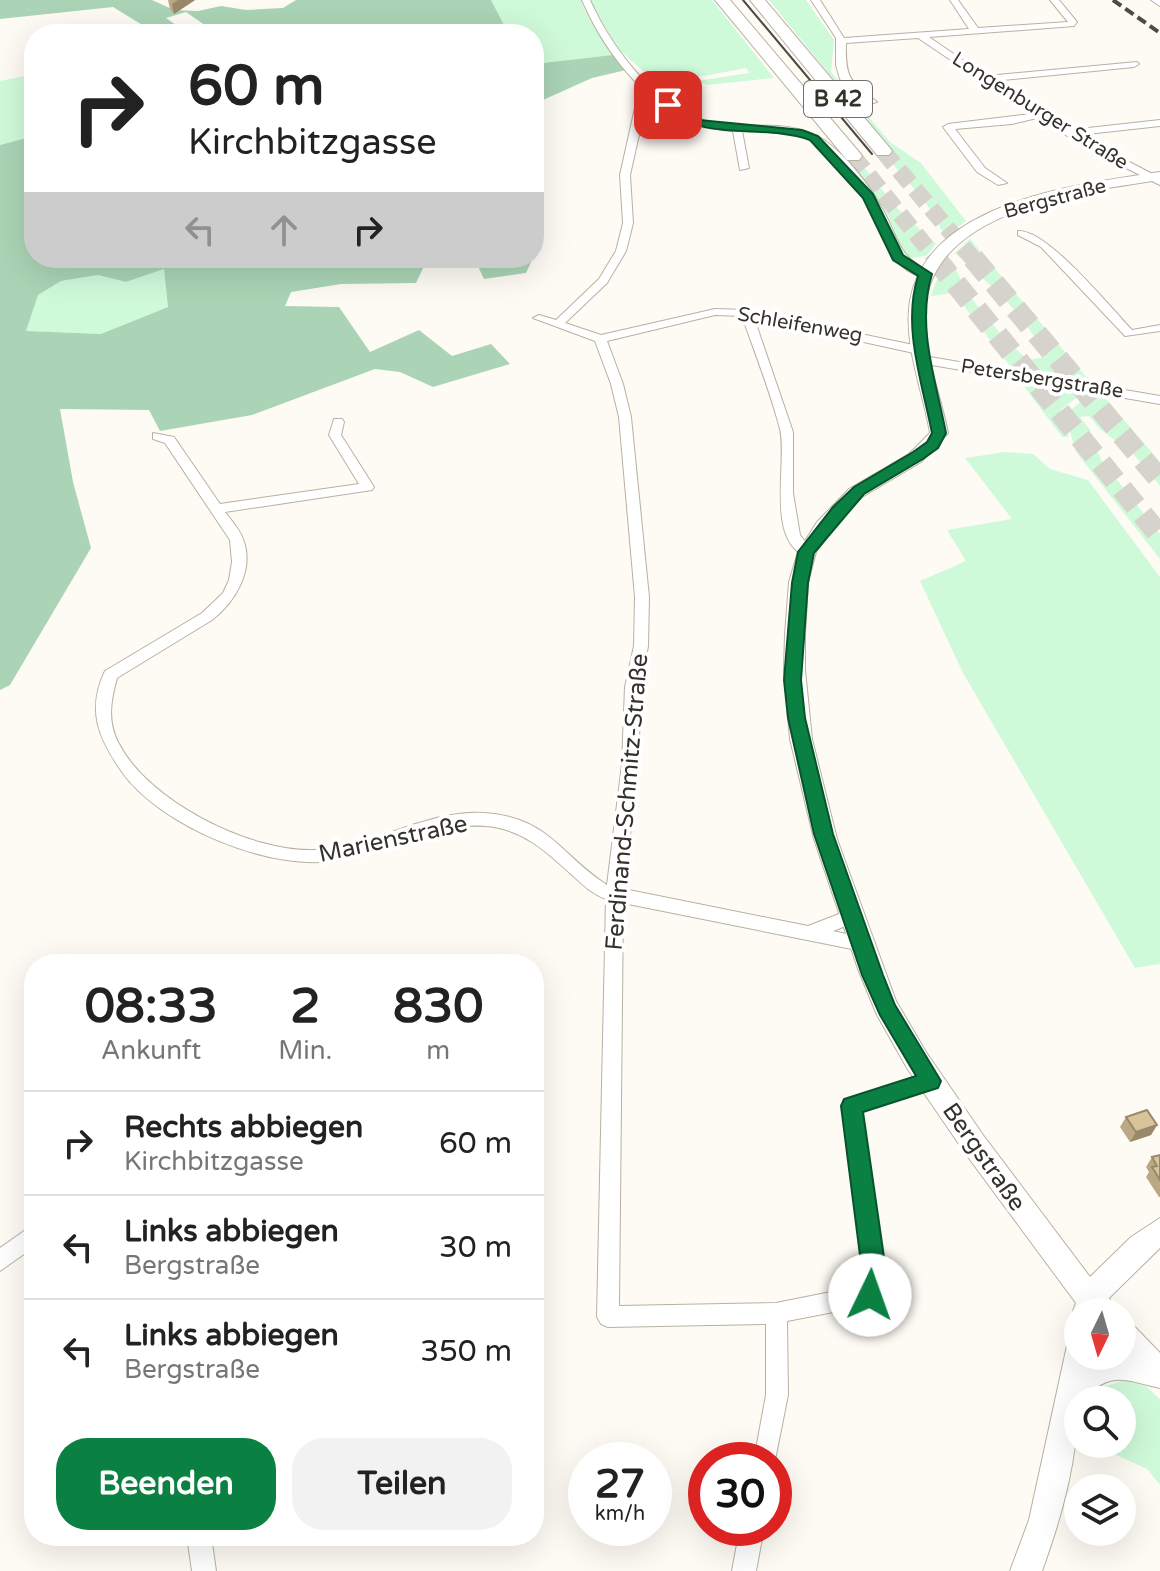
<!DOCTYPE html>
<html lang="de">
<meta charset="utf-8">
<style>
:root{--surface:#fff;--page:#f2f2f2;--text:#222;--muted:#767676;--line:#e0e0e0;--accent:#0b8043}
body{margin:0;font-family:"Varela Round",sans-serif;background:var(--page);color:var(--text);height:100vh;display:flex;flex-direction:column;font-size:30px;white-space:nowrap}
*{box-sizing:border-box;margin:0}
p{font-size:26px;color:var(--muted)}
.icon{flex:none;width:44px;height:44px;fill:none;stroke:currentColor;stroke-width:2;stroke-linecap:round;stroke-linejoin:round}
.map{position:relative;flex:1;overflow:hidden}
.details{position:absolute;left:24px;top:954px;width:520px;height:592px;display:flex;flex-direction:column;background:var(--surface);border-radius:32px;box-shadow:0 8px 32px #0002}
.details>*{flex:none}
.top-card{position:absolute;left:24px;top:24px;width:520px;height:244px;border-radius:32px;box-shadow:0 8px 32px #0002;background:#fff;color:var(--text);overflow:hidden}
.needle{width:52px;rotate:185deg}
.buttons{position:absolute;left:1064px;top:1298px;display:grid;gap:16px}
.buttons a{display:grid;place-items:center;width:72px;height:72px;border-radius:50%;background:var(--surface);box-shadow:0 8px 32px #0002;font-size:40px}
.speed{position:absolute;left:568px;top:1442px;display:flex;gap:16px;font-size:40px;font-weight:700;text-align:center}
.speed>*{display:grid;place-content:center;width:104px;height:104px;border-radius:50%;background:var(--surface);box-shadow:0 8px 32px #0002;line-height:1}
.speed small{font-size:20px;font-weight:400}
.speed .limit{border:12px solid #d22;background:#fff;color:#111}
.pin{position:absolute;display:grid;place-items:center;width:68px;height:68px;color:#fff;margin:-34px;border-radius:16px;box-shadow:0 4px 12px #0006}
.me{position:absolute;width:88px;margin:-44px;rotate:3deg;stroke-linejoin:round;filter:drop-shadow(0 0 6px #0008)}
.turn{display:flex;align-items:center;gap:28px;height:168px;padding:0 32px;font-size:36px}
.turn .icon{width:104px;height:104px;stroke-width:2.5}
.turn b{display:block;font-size:56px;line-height:68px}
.lanes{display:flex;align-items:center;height:76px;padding:0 32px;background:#0003;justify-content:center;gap:40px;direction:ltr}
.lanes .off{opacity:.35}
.eta{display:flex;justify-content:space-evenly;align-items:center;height:136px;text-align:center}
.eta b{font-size:48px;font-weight:700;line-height:56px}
.primary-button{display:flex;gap:16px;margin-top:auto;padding:16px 32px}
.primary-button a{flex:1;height:92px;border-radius:32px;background:var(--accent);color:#fff;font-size:32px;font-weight:700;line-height:92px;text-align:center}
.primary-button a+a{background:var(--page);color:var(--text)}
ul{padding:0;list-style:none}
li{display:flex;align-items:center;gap:24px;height:104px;padding:0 32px;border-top:2px solid var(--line)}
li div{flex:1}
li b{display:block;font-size:30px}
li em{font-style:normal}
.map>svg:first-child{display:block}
.green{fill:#cffada}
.forest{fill:#aad4b5;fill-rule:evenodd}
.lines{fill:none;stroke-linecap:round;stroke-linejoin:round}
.canal{fill:#95a9d0;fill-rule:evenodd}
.highway-tunnel-far1{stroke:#d6d3cd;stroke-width:17;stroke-dasharray:17 8;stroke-linecap:butt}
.highway-tunnel{stroke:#d6d3cd;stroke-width:22;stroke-dasharray:22 11;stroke-linecap:butt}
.street-casing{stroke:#b8b1a2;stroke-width:2}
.secondary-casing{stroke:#b8b1a2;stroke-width:2}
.highway-casing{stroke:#b8b1a2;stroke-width:2}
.street{fill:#fff;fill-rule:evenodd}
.secondary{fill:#fff;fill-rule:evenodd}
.highway{fill:#fff;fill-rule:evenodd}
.tram{stroke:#4e4b45;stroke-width:2}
.rail{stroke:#4e4b45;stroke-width:4;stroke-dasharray:10 5;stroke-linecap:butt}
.wall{fill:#bba984}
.shaded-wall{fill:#98896c}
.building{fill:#d9c49a;stroke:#98896c;stroke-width:2}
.route{fill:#0b8043;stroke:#07532c;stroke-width:2}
.labels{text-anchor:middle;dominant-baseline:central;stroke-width:8;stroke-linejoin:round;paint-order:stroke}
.far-street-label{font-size:20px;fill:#35322c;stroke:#fff}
.shield{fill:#fff;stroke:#72706b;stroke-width:2}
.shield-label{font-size:22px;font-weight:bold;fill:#35322c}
.street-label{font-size:24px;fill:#35322c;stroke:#fff}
</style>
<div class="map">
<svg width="1160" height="1571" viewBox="0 0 1160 1571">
<rect width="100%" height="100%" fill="#fefbf5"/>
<path class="green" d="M491,0H581L585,11L612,55L534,64V34H505L504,25Z
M590,0H712L774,78L708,85L697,81L749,73L746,68L704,76L651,78L618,49Z
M769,0H806L834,40L831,72L890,142L921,163L966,221L945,236L926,203L891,162V147H888Z
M34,74V136L0,145V81Z
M840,154L863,166L897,208L936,244L926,256L912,258L903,253L888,216Z
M970,239L1087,378L1010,366L954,293L931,296L936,281L951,259L968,294L1003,337L1028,360L1045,357C1026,313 988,284 955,253Z
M164,269L168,307L102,334L26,331L38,295L61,281L98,275L126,282Z
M1020,381L1085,392L1061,409L1058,416L1069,437H1062Z
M1091,393H1101L1160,462V486L1134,455L1100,429L1089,416L1080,417L1091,431L1088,432L1102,461L1160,534V559L1076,452L1065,415Z
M1005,452L1033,454L1050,469L1088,480L1160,577V964L1135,968L963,673L920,581L966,561L947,530L1012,519L965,458Z
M1125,1380L1146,1386L1160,1399V1485L1147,1469L1092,1444H1122V1400H1091L1100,1388Z"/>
<path class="forest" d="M0,0H152L174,10L198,11L221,6L246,10L283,8L296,0H491L504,25L505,34H190L209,28L186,12L166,18L189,34H157L113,7L0,19Z
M612,55L626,70L592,78L534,104V64Z
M34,136V258H363V261L425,264L416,283L341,284L291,292L285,306L339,307L370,352L419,330L452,356L491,344L510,364L433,387L400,372L375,369L252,415L160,431L149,410L60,409L73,482L91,548L10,685L0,690V145ZM164,269L168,307L101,334L26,331L38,295L61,281L98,275L126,282Z
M474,258H533L526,273L484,279Z"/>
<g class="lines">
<path class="canal" d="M474,258H488L490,264L478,267Z"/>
<path class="highway-tunnel-far1" d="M883,151L974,260
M853,156L937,260"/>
<path class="highway-tunnel" d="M935,258L1160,536
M973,258L1160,480"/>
<g class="street-casing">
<path id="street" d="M582,0H590C614,53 666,122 729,125C761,127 797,121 824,140C848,157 869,185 883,210C899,239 897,255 929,272V276C892,279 883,228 869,204C855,182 834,153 810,140C790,129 764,131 742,131L749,168L740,170L733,131C662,128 608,60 582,0Z
M811,0H820L844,38L969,29L950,0H958L978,28L1068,22L1050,0H1059L1077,22L1074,26L929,37L986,76L1137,62L1139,64L1134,67L993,81L1070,130L1160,120V126L1078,135L1160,178V185L1094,152L1037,118L1012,124L955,129L985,168L1007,183L998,185L977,172L943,127L948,124L1031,114L918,38L846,43C845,80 850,80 877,102L869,104L850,91L840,79L836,65V38Z
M1151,0H1160V6Z
M642,96L647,99L630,175L633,223L626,251L607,283L565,323L601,335L715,309L747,310L923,347L929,351L923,355L754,318L793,432V493L800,535L813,552L806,556C765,540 788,461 780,429C770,391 755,353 742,316L715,315L607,341L623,384L631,417L649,597L648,646L641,687L638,764L624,889L808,926L852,909L858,911L861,916L858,921L833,931L868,939L871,944L868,949L862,951L623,903L619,1306L776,1303L861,1286L864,1271L842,1106L845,1100L930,1073L937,1075L939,1081L937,1087L862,1111L884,1271L877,1302L870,1305L787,1321L788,1395L774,1465V1460H754L766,1395V1324L608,1327L601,1324L597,1317L606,899C592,894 583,885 572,875C546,851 521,828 485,826C434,822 387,851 338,860C272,873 160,826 122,772C99,739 86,711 105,671L202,613L223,593L229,580L232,562L230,540L165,443L153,439V433L174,437L220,504L359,484L329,435L334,419H342L344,422L341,435L374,487L372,490L225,512C231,520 240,530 243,539C255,570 235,602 212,620L117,678C111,700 107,720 118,742C147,801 250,852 313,850C372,849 425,809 485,813C550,818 561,856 607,885L622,764L625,687L634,646L635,597L619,417L611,384L595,341L533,318L539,315L556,320L599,279L616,251L623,223L620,175L637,99Z
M1018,231C1047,229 1110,307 1132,330L1160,325V331L1125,336L1041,247L1018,235Z
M924,356L1160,396V404L920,363L918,360Z
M34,1224V1247L0,1271V1248Z
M740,1528H764L756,1571H732Z
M187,1536H211L216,1571H192Z"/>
</g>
<g class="secondary-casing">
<path id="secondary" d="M1160,172V180C1086,191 940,208 926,301C919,344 940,391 948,433L921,462L862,497L838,522L816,552L808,582L805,635V670L812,739L837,839L896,1001L926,1052L983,1135L1090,1277L1131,1237L1160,1218V1248L1109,1298L1116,1312H1078V1322L1073,1311L1076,1303L965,1153L907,1068L877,1015L858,969L814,839L790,739L784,670L785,635L789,582L798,552L817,522L849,489L909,454L930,433C923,391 903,344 910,301C927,201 1080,184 1160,172Z
M1122,1319L1132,1324L1160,1353V1388C1124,1380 1111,1370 1083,1400H1078C1078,1459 1062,1516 1042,1571H1010L1029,1520L1068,1341L1078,1336V1356H1122Z"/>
</g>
<g class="highway-casing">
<path id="highway" d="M715,0H730L859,152L862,156L859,160H847Z
M750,0H765L889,147L892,151L889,155H877Z"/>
</g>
<use href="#street" class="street"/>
<use href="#secondary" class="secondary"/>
<use href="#highway" class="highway"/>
<path class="tram" d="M743,0L872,154"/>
<path class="rail" d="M1113,0L1160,33"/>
</g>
<path class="wall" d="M168,0H195L174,14L170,9Z
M1126,1117L1157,1125L1151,1135L1130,1142L1120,1127Z
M1160,1155V1197H1159L1146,1177L1149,1172L1146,1167L1152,1157Z"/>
<path class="shaded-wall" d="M178,0H195L174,14L172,4Z
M1157,1125L1151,1135L1130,1142L1136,1132Z"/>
<path class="building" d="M1147,1110L1157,1125L1136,1132L1126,1117Z
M1160,1155V1180L1152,1167L1157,1166L1152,1157Z"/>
<path class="route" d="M665,103H672L699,120L802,130L818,136L873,194L903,255L932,274C916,326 936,381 946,433L938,448L923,459L864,494L814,553L808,583L801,680L805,718L833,834L883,975L895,1005L941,1081L938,1088L863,1112L886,1271L878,1304L870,1307L861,1304L858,1295L862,1271L841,1106L844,1099L916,1076L880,1015L862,975L814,834L788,718L784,680L792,583L798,552L833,507L854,487L913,452L927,442L932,433C922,382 902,326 918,276L893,260L863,198L810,140C763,123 704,143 665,108Z"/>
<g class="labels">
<g class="far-street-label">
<text transform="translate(1040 111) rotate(32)">Longenburger Straße</text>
<text transform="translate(1055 199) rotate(-15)">Bergstraße</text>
<text transform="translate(800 325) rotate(10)">Schleifenweg</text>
<text transform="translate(1042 379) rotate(9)">Petersbergstraße</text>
</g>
<rect class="shield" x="804" y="81" width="68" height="36" rx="6"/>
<g class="shield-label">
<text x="838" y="99">B 42</text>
</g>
<g class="street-label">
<text transform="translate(627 802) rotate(-85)">Ferdinand-Schmitz-Straße</text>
<text transform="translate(393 839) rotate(-12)">Marienstraße</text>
<text transform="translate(984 1157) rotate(55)">Bergstraße</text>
</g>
</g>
</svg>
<div class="buttons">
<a><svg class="needle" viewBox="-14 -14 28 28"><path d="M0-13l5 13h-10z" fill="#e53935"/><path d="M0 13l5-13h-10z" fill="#767676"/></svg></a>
<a><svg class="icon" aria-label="search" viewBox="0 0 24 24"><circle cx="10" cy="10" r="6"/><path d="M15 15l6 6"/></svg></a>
<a><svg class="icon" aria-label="layers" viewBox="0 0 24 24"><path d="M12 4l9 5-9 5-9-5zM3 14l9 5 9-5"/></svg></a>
</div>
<div class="speed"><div>27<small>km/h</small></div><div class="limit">30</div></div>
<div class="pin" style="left:668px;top:105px;background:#d93025"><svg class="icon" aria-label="arrive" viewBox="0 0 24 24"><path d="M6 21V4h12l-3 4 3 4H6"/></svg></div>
<svg class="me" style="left:870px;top:1295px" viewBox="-20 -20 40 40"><circle r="19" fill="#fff"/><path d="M0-13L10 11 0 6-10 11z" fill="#0b8043"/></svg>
<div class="top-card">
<div class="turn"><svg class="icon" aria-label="right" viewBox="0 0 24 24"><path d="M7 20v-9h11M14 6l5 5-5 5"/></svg><div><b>60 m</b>Kirchbitzgasse</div></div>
<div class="lanes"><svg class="icon off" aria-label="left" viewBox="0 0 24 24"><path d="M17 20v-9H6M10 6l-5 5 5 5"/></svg><svg class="icon off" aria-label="ahead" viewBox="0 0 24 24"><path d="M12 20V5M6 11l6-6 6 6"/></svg><svg class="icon" aria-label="right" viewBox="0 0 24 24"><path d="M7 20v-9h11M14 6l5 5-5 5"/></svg></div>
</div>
<section class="details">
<div class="eta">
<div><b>08:33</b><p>Ankunft</p></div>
<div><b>2</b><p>Min.</p></div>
<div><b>830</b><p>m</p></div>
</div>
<ul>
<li><svg class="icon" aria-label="right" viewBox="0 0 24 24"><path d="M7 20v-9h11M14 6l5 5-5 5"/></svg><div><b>Rechts abbiegen</b><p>Kirchbitzgasse</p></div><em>60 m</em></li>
<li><svg class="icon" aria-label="left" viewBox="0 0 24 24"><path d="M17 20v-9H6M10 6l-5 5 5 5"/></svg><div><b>Links abbiegen</b><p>Bergstraße</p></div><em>30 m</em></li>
<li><svg class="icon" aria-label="left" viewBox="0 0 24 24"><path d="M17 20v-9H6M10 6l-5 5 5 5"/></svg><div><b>Links abbiegen</b><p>Bergstraße</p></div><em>350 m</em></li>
</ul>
<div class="primary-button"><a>Beenden</a><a>Teilen</a></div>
</section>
</div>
